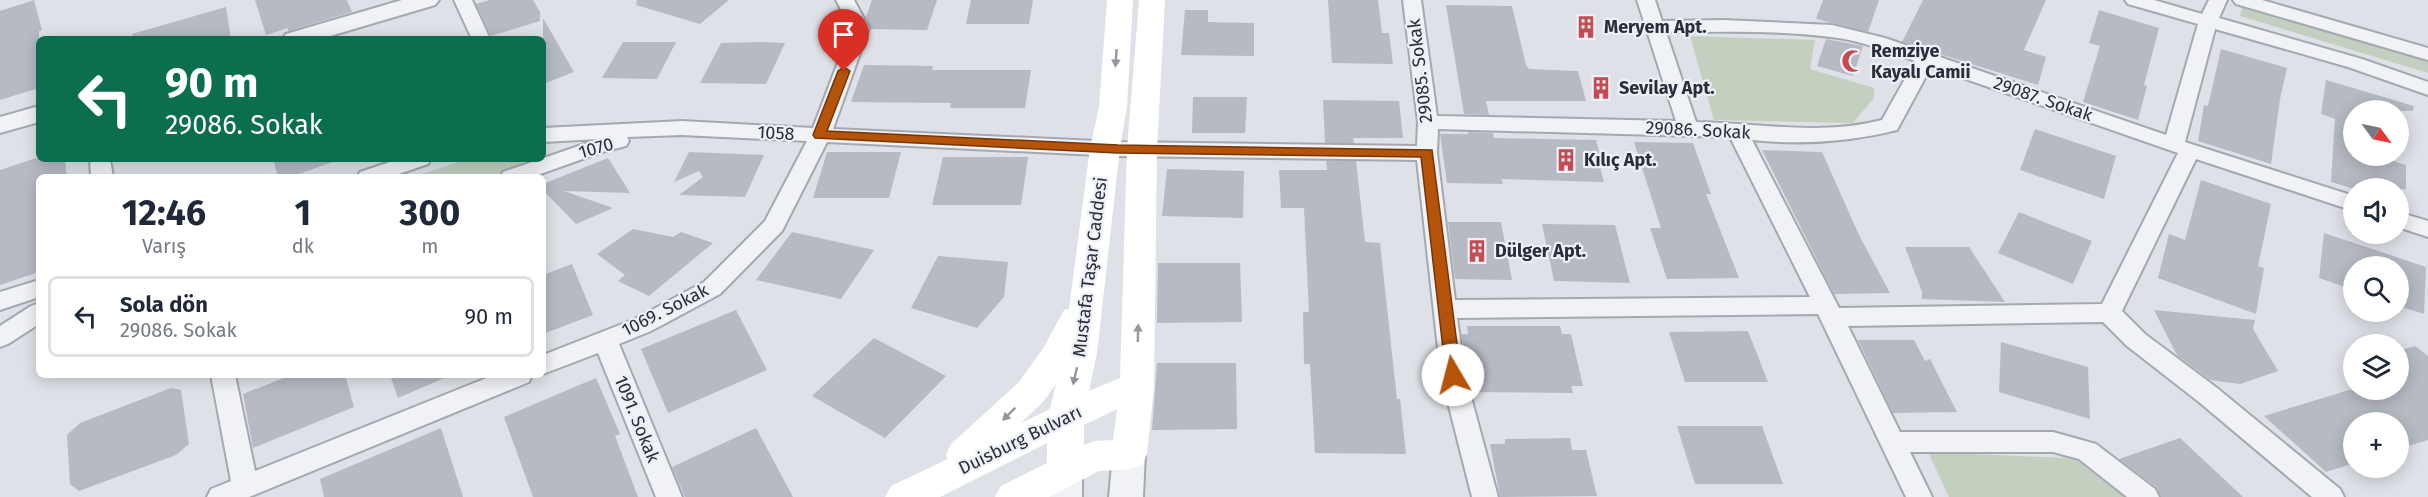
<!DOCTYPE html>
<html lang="tr">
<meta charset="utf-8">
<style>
:root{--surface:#fff;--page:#f2f2f3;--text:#1f2937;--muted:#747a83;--line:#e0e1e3}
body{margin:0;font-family:"Fira Sans",sans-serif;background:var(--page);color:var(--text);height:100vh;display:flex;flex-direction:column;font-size:22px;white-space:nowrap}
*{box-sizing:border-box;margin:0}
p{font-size:20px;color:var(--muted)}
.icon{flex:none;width:33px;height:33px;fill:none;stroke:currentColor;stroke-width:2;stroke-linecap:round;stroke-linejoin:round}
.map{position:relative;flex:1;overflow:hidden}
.details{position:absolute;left:36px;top:174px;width:510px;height:204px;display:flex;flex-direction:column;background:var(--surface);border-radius:9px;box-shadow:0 3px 15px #0003}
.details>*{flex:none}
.banner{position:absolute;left:36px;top:36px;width:510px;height:126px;border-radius:9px;box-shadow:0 3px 15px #0003;background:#0b6e4f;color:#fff;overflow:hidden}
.needle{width:39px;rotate:123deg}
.fabs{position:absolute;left:2343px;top:100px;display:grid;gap:12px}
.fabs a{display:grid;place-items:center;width:66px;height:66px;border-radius:50%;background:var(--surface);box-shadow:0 3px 15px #0003;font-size:30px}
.pin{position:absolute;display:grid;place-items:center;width:51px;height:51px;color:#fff;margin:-62px -26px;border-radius:50% 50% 50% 0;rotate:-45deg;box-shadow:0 0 6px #0007}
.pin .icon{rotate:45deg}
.me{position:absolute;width:66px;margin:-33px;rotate:352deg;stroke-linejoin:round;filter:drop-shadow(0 0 4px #0008)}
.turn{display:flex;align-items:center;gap:21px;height:126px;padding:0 30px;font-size:27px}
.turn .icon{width:78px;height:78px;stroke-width:2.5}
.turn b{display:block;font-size:42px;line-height:51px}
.eta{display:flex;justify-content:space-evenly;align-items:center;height:102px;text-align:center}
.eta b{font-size:36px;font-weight:700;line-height:42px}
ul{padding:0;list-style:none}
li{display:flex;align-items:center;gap:18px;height:81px;margin:0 12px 9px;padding:0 18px;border:3px solid var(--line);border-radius:9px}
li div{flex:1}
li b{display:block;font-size:22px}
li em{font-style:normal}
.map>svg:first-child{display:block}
.green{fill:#c3d0c0}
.building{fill:#b6bac3}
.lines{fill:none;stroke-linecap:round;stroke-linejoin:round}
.minor-casing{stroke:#a4a8b0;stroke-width:4}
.tertiary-casing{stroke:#a4a8b0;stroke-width:4}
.minor{fill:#f1f2f5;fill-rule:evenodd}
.tertiary{fill:#f1f2f5;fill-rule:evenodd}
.secondary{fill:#fff;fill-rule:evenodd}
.oneway{fill:#94969e}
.route{fill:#b45309;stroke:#753606;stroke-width:1.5}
.labels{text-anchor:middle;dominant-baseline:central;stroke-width:4.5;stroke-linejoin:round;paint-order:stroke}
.poi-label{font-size:18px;font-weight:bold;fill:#282e3c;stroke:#edf0f4;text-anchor:start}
.street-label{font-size:18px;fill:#282e3c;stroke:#edf0f4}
</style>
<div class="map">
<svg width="2428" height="497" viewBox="0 0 2428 497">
<rect width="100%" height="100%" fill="#dee1e7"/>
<path class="green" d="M2243,5L2428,58V73L2240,16Z
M1690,36L1815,40L1810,69L1874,88V98L1853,123L1714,120Z
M467,159H525L526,160C494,185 451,177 413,177Z
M1928,452L2087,459L2126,497H1949Z"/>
<path class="building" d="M34,0L42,30L39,31V88L0,100V11Z
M255,0H347L352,12L288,31V28L266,35Z
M490,0H533L540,12V21L491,36L476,4Z
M637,0H729L700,24L636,5Z
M872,0H937L927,30L871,29L866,17Z
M971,0H1033L1029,24H966Z
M1328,0H1378L1382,33H1389L1393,64L1332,63Z
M1823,0H1879L1868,32L1816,19Z
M1923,0H2046L2024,50L2046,57L2038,85L1902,42Z
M1446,5L1512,6L1526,65L1529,69L1578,71L1586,101H1486L1489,115L1464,114Z
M226,7L231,39H133L132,34Z
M1185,10H1208V22L1254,23V56L1181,55Z
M2099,10L2159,28L2144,85L2147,86L2138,120L2083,102L2100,46L2089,43Z
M543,18L574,72L543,84Z
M1826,39L1863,46L1853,76L1817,66Z
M623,42H676L657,79L602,78Z
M721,43L761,42L785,43L766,84L700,83Z
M2221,49L2287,68L2280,99L2271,164L2198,141L2204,105L2208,106Z
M864,65L933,66L932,70H1031L1025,108H950L951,103L851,102Z
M2326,80L2414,106L2413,111H2354V156H2376L2406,165V189H2354L2331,182L2335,119L2321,114Z
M1193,97H1247L1245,133H1192Z
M1323,100L1399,101L1403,138H1353L1354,143H1325Z
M2035,129L2116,156L2104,199L2020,170Z
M1468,132L1493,133L1494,138L1596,140L1600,155L1597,156L1604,182L1502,179L1503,184L1447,183L1440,134H1468Z
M1634,142L1693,143L1711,194H1706L1739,278L1667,279L1650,228H1661Z
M1762,150L1822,152L1859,235L1890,293L1834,294Z
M689,152L738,154L764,155L745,197L679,195L703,177L699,171L674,182Z
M827,152H901L889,198H813Z
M39,157V159H65L67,177H39V272L0,285V170Z
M943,157H1028L1021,205H932Z
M608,158L630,193L564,191L613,208L576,224L543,190V184Z
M273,159H332L333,162L290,177H278Z
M1326,161H1356L1365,242L1380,243L1397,399H1400L1406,454L1315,453L1310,364H1304L1303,312H1309L1304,208H1281L1279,170H1327Z
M1167,169L1244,171L1243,218L1162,216Z
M2201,180L2271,204L2258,266L2264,268L2256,314L2158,278L2169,234L2185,240Z
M2019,212L2092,241L2073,284L1998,253Z
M1448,222H1501L1512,280L1455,279Z
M1542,224L1615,225L1630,283L1554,281Z
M633,229L673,237L681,232L713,243L649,296L618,281L625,275L597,254Z
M792,232L810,236L874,250L841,299L756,280Z
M2324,233L2426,267L2424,314L2398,306V267H2354V290L2319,278Z
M1905,247H1969L2005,302L1922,299V292Z
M938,256L1008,262L1004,297L977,328L911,308Z
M1158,263H1240L1242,322L1157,323Z
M572,264L593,315L543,334V275Z
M736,310L767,370L668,413L641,349Z
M2154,310L2255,320L2253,329L2278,371L2240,384L2210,380L2177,355Z
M1467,326H1560L1562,334H1571L1583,386H1571L1573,393L1472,392L1461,334H1468Z
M1748,331L1768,382H1685L1669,332Z
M874,338L946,376L885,438L812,396Z
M1858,340H1914L1925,361L1930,359L1957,412L1893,413Z
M2001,342L2088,367L2090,419L1999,392Z
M2415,346L2428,356V440L2398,449V423H2354V463L2326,472L2264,416L2349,390H2398V351Z
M1157,363H1236L1237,429L1152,430Z
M291,375H345L354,407L253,448L243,394Z
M390,375H451L398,398Z
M596,378L620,434L615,436L638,497H533L504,417Z
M171,388L181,390L189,444L176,455L79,491L70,484L67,435L80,423Z
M1677,426H1762L1783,484H1695Z
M441,428L463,497H324L320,479Z
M756,428L793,497H685L672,467Z
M1570,438L1572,450H1586L1597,496L1500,497L1490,444H1505V439Z
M2180,438L2243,497H2161L2156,487L2119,459Z"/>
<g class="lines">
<g class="minor-casing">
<path id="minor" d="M454,0H472L490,39H472Z
M836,0H854L869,28L833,129L1118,142L1417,146L1418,122L1403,0H1421L1437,116L1676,121L1637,0H1655L1662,21L1723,20L1832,25L1885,38L2166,135L2198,24L2128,4L2125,0H2154L2202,14L2209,0H2227L2219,18L2362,59L2428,82V95L2348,67L2215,29L2185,142L2354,196V211L2196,159L2122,311L2145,334L2217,388L2340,489L2344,497H2312L2199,402L2127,346L2103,322L1848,326L1900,432H2053L2096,444L2155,489L2159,497H2127L2079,459L2053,452H1910L1932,497H1906L1818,314L1457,318L1465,375L1498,497H1472L1441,375L1417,160L1118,156L827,142L782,231L720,294L651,331L619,344L682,497H656L598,353L543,374V355L635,319L704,282L765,221L807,141L682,135L627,137L629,141L626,146L602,152L532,177H500L503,172L599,139L543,142V128L682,121L813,128L851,28ZM1666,32C1720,32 1777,30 1831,37C1860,40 1888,52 1915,61L1882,120C1820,136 1759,123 1696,122ZM1931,67L2178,153L2102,304L1839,308L1752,140C1800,145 1850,142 1897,130ZM1438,129L1730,137L1810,297L1455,300L1437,153Z
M2233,0H2262L2428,48V60L2236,4Z
M90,159H110L113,177H91Z
M399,159H431L428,164L390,177H357L360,172Z
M2398,212L2428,221V237L2398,227Z
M39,280V297L0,310V292Z
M39,303V324L8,344L0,347V326L31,306Z
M211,375H235L255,471L494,375H532L529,382L249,497H207L211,489L231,481Z"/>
</g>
<g class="tertiary-casing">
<path id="tertiary" d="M402,0H439L435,5L320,39H282L286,34Z
M39,106V122L0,133V117Z
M1129,441L1141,444L1145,454L1143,497H1109L1113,454L1117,444Z
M1065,457L1077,461L1082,471V497H1048V471L1053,461Z"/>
</g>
<use href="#minor" class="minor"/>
<use href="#tertiary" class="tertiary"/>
<path class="secondary" d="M1107,0H1133L1127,107L1120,148L1097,353L1089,391L1120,378L1127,149L1139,0H1165L1157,149L1154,386L1147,454L1142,465L1129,469L1099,471L1049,497H995L1001,486L1047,463V443L940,497H885L891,486L948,459L946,455L951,444L1019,382L1044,347L1064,310L1069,309L1090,148L1099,107ZM1056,384L1050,409L1021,423L1043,402ZM1117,409L1113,440L1094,441L1084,445V425Z"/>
</g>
<defs><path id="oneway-solid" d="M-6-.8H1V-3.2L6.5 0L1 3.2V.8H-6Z" transform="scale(1.5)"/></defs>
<g class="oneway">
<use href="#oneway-solid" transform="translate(1116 58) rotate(94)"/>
<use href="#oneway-solid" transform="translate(1138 333) rotate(-89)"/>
<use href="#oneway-solid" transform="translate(1075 376) rotate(103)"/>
<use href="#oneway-solid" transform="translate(1009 414) rotate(135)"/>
</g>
<path class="route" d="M844,67L850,71L827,131L1118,145L1432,150L1461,375L1458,379H1448L1446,375L1421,157L1118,153L815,138L813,135L838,71Z"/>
<defs>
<g id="building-bare" transform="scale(1.8)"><path d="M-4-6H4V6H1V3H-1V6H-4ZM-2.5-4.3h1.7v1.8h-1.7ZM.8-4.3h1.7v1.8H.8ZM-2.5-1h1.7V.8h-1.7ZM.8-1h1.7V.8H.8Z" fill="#c54a53" stroke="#edf0f4" stroke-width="2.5" paint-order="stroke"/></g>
<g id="mosque-bare" transform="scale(1.8)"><path d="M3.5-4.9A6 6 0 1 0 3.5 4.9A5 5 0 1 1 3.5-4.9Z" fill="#c54a53" stroke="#edf0f4" stroke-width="2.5" paint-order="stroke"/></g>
</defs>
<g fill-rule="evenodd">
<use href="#building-bare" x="1586" y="27"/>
<use href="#mosque-bare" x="1853" y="61"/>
<use href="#building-bare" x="1601" y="88"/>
<use href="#building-bare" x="1566" y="160"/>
<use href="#building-bare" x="1477" y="251"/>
</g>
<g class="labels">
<g class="poi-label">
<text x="1604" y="27">Meryem Apt.</text>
<text x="1871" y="51">Remziye<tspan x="1871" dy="21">Kayalı Camii</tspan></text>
<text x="1619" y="88">Sevilay Apt.</text>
<text x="1584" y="160">Kılıç Apt.</text>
<text x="1495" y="251">Dülger Apt.</text>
</g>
<g class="street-label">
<text transform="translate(1420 71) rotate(-97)">29085. Sokak</text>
<text transform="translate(2043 99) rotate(19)">29087. Sokak</text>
<text transform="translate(1698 130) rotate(3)">29086. Sokak</text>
<text transform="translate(776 133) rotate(3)">1058</text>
<text transform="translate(596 148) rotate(-16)">1070</text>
<text transform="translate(1090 267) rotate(-83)">Mustafa Taşar Caddesi</text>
<text transform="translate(665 310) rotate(-27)">1069. Sokak</text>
<text transform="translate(637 419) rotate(68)">1091. Sokak</text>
<text transform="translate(1020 440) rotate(-26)">Duisburg Bulvarı</text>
</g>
</g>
</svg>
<div class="fabs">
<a><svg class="needle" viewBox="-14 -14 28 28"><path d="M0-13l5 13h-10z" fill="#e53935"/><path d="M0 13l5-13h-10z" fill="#747a83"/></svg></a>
<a><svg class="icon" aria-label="sound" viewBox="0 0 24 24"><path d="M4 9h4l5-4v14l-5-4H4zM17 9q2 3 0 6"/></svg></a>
<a><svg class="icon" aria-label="search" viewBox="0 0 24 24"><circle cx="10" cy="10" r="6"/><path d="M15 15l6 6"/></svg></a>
<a><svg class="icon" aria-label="layers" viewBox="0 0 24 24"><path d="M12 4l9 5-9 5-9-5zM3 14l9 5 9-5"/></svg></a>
<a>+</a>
</div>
<div class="pin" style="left:844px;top:71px;background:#d93025"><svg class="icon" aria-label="arrive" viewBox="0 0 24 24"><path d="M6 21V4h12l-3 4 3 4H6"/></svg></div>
<svg class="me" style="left:1453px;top:375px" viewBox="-20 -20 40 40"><circle r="19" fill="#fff"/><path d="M0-13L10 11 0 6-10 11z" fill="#b45309"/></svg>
<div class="banner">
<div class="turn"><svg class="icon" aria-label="left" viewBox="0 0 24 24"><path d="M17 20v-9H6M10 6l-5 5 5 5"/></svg><div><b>90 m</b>29086. Sokak</div></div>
</div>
<section class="details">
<div class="eta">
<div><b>12:46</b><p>Varış</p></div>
<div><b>1</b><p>dk</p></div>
<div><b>300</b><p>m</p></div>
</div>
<ul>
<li><svg class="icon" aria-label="left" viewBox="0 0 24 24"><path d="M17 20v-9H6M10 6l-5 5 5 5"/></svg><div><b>Sola dön</b><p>29086. Sokak</p></div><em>90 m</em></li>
</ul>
</section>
</div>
